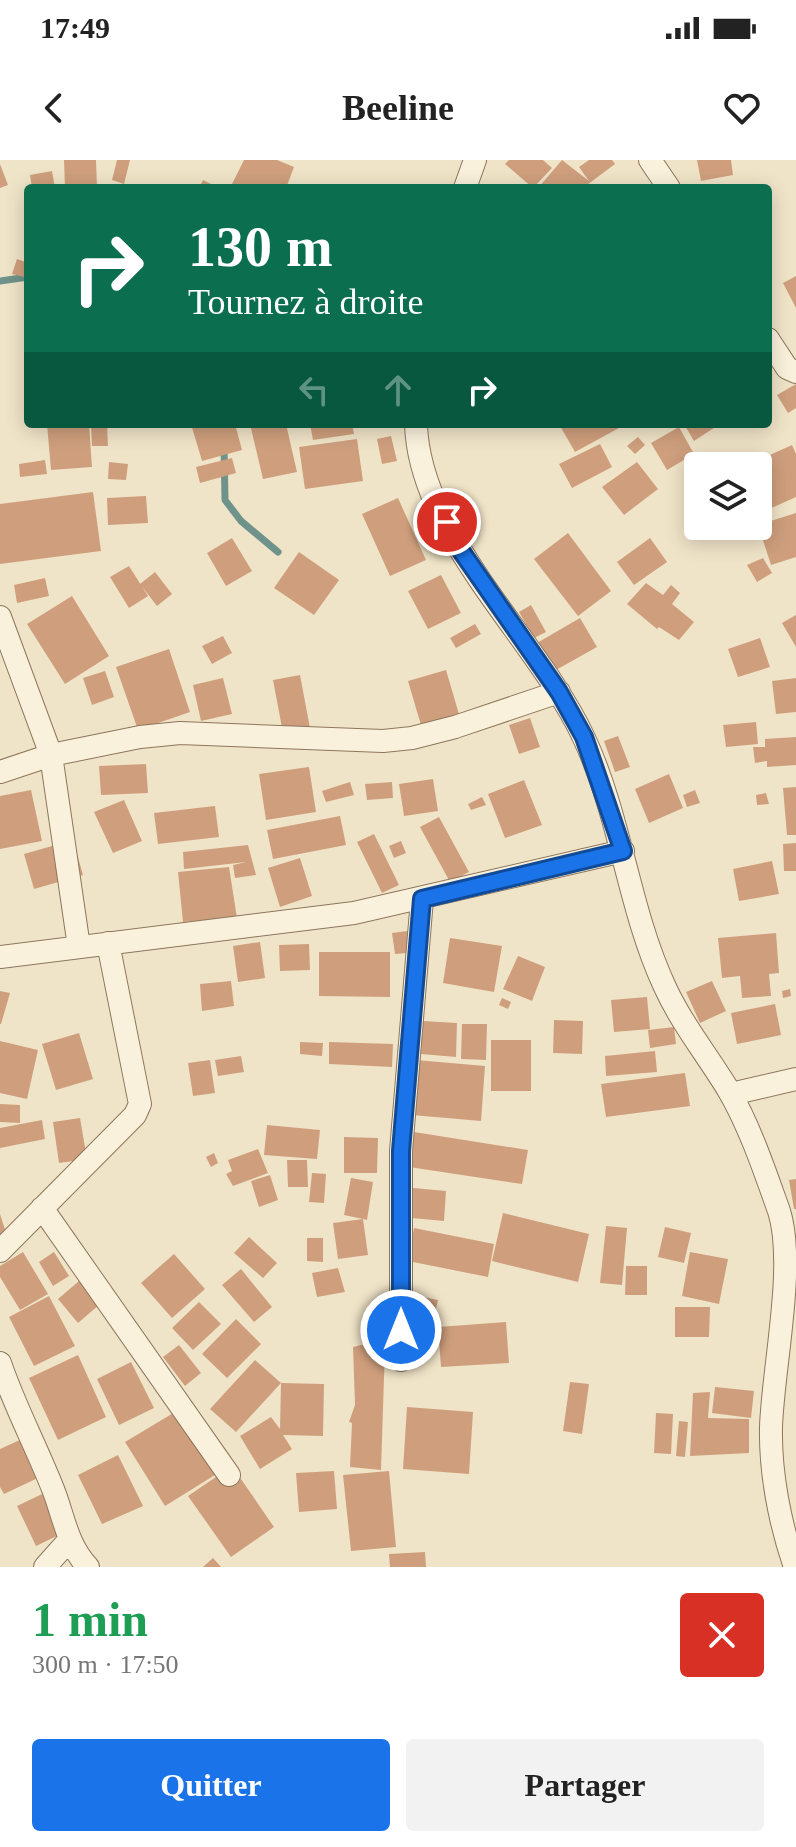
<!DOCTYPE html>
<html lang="fr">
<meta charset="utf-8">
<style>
:root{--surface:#fff;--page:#f2f2f2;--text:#222;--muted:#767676;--accent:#1a73e8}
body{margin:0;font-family:"Times New Roman",serif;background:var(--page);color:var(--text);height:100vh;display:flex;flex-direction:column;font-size:30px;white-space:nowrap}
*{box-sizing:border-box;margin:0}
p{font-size:26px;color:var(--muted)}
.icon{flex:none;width:44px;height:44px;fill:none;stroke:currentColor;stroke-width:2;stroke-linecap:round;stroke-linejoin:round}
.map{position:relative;height:1407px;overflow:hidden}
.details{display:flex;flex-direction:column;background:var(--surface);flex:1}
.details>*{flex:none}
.top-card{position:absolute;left:24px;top:24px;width:748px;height:244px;border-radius:8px;box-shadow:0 4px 20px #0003;background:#0b6e4f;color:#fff;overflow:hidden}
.controls{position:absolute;left:684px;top:292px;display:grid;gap:16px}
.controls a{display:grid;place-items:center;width:88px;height:88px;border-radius:8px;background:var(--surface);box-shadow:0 4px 20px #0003;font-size:40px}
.pin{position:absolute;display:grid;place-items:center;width:68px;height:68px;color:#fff;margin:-34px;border:4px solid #fff;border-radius:50%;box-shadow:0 2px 8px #0007}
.me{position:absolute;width:88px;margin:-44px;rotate:0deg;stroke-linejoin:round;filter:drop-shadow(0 0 6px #0008)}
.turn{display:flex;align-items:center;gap:28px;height:168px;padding:0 32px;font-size:36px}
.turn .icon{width:104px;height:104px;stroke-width:2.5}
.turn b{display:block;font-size:56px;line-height:68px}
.lanes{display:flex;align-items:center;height:76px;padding:0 32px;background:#0003;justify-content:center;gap:40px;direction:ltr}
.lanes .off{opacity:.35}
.round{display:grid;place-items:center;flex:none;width:84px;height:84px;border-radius:8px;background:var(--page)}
.headline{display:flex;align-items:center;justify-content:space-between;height:136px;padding:0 32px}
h1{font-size:48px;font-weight:800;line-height:60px;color:#1e9e55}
.button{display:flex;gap:16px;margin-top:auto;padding:16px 32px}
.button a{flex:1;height:92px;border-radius:8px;background:var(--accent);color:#fff;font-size:32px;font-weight:800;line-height:92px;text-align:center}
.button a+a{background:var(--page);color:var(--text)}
.status{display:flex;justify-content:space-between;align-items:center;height:56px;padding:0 40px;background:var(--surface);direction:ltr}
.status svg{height:22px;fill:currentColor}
header{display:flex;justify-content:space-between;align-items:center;height:104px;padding:0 32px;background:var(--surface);font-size:36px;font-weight:800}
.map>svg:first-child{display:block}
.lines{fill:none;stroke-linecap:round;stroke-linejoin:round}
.stream{stroke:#6f938a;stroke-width:7}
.building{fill:#cf9f7d}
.street-casing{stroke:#8d765c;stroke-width:24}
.street{stroke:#faf1dc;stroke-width:22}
.route-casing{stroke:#114b97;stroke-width:20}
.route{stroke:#1a73e8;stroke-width:14}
</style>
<div class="status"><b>17:49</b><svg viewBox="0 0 49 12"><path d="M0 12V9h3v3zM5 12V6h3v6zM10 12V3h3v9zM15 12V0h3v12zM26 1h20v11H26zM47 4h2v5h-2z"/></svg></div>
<header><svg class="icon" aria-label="back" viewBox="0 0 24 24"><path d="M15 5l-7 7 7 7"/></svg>Beeline<svg class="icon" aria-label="heart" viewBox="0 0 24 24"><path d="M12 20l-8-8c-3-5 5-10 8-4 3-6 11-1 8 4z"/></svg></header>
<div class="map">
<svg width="796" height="1407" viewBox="0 0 796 1407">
<rect width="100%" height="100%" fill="#f0e4c8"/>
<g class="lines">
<path class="stream" d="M0,121L28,117
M224,286L225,340L241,361L278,392"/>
</g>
<path class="building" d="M64,0H96L97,28H65Z
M117,0H130L124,24L112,20Z
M244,0H277L294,7L286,28H234L231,26Z
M509,0H543L552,8L533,28L505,4Z
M562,0L589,21L579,7L589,0H612L615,4L583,28H538Z
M697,0H731L733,15L701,21Z
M0,4L8,25L0,28Z
M52,11L55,28H32L30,15Z
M203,20L219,28H199Z
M17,99L28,103V118L12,114Z
M796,116V148L783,123Z
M796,224V248L788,253L777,235Z
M47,264H89L92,307L51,310Z
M91,264H107L108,286H92Z
M191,264H235L242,290L202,301Z
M250,264H286L297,312L263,319Z
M310,264H352L354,274L313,280Z
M559,264H617L619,268L575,292Z
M684,264H720L694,281Z
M679,267L694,294L667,310L651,283Z
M391,276L397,301L382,304L377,279Z
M638,277L645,285L635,294L627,286Z
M357,279L363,321L305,329L299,287Z
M600,284L612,307L572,328L559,304Z
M792,285L796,294V337L758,354V306H745Z
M232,298L236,313L200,323L196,307Z
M45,300L47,314L20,317L19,304Z
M109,302L128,304L126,320L108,319Z
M637,302L658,329L624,355L602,327Z
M93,332L101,391L0,404V344Z
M146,336L148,363L108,365L107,338Z
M398,338L426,400L390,416L362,354Z
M796,353V397L771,405L758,365Z
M568,373L611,431L578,456L534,399Z
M232,378L252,411L226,426L207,393Z
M650,378L667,402L634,425L617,402Z
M299,392L339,420L314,455L274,428Z
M763,398L772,413L757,422L747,405Z
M129,406L148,436L129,448L110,417Z
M155,412L172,434L157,446L140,424Z
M441,415L461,453L428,469L408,431Z
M45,418L49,436L17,443L14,425Z
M646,423L663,435L671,425L680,433L672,444L694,462L679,480L659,467L657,469L627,444Z
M72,436L109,496L65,524L27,464Z
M531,445L546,472L534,478L519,452Z
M796,455V487L782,463Z
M580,458L597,487L547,515L530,487Z
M475,464L481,474L456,488L450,478Z
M223,476L232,493L212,504L202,486Z
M760,478L770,507L738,517L728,489Z
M169,489L190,552L138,570L116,507Z
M446,510L461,561L423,572L408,521Z
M105,511L114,537L92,545L83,518Z
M300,515L310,568L283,573L273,520Z
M223,518L232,554L201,561L193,525Z
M796,518V552L776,554L772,521Z
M530,558L540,587L519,594L509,565Z
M756,562L758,584L726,587L723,565Z
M618,576L630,607L615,612L604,581Z
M796,577V605L767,607V601L755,603L753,587H765V579Z
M146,604L148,633L101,635L99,606Z
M309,607L316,652L266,660L259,614Z
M669,614L683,648L649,663L635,629Z
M433,619L438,651L404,656L399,624Z
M524,620L542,665L505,678L488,634Z
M350,622L354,635L326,642L322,631Z
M392,622L393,638L367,640L365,624Z
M796,627V675H787L783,628Z
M31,630L42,681L0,689V636Z
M695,630L700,643L687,647L683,635Z
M766,633L769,644L757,645L756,635Z
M482,637L486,645L471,650L468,644Z
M124,640L142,681L113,693L94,652Z
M215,646L219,677L158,684L154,653Z
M340,656L346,685L273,699L267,670Z
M439,657L469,712L450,722L420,667Z
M374,674L399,725L382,733L357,682Z
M73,680L83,715L34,729L24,694Z
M401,681L406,693L394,698L389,686Z
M796,683V711H784L783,684Z
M248,685L256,715L235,718L233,705L246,702L184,709L183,692Z
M300,698L312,736L280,747L268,708Z
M772,701L779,734L739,741L733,709Z
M229,707L237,758L183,762L178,712Z
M423,769L420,792L395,794L392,773Z
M776,773L779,813L769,814L771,836L742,838L740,816L722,818L718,778Z
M450,778L502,786L494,832L443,823Z
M260,782L265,818L238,822L233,786Z
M309,784L310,810L280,811L279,785Z
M319,792H390V837L319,836Z
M518,796L545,807L532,841L503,829Z
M231,821L234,846L202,851L200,824Z
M712,821L726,851L700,863L686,832Z
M790,829L791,836L783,838L782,831Z
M0,831L10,833L1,864H0Z
M647,837L650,869L614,872L611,840Z
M502,838L511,842L508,849L499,845Z
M775,844L781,875L737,884L731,853Z
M554,860L583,861L582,894L553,893Z
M423,861L457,863L456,897L421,894Z
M462,864H487L486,900L461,899Z
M674,867L676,884L650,888L648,870Z
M79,873L93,919L56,930L42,884Z
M491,880H531V931H491Z
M0,881L38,890L27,939L0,933Z
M300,882L323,883L322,896L300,894Z
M329,882L393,884L392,907L329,904Z
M655,891L657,912L606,916L605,896Z
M241,896L244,912L218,916L215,900Z
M210,900L215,933L193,936L188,903Z
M416,900L485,906L481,961L412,955Z
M685,913L690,946L606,957L601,924Z
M0,944L20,945V963L0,962Z
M80,958L87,999L59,1003L53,962Z
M42,960L45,979L0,988V968Z
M267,965L320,970L317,999L264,995Z
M414,972L528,990L522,1024L409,1007Z
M344,977L378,978L377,1013H344Z
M258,989L268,1013L233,1026L226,1014L232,1011L228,1000Z
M214,993L218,1003L211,1007L206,997Z
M287,1000H307L308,1027H288Z
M312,1013L326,1014L324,1043L309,1042Z
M270,1015L278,1040L259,1047L251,1021Z
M351,1018L373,1022L367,1060L363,1059L368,1095L338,1099L333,1063L363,1059L344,1055Z
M796,1019V1049H794L789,1020Z
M392,1026L446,1031L444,1061L390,1056Z
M503,1053L589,1074L578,1122L492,1101Z
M0,1054L7,1076L0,1078Z
M606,1066L627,1068L622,1125L600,1123Z
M665,1067L691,1073L684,1103L658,1097Z
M414,1068L494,1084L488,1117L408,1101Z
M249,1077L277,1103L263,1118L234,1093Z
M307,1078H323V1102L307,1101Z
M23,1092L48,1134L20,1150L0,1117V1106Z
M54,1092L69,1116L53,1126L39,1102Z
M690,1092L728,1099L719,1144L682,1136Z
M174,1094L205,1129L172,1158L141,1123Z
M626,1106H647V1135H625Z
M338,1108L345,1132L317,1137L312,1113Z
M241,1109L272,1147L254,1162L222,1125Z
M86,1115L106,1139L78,1163L58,1139Z
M413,1135L438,1140L428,1183L403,1178Z
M49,1136L75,1186L34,1206L9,1157Z
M199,1142L221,1164L193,1190L172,1168Z
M675,1147H710L709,1177H675Z
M236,1159L261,1184L227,1218L202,1194Z
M506,1162L509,1203L441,1207L438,1167Z
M179,1185L201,1213L185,1226L163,1197Z
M361,1185L385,1187L381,1310L350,1307L352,1263L349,1262L355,1245L353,1187Z
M78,1195L106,1257L58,1280L29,1218Z
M255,1200L281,1223L236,1272L210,1249Z
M131,1202L154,1248L119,1265L97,1219Z
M570,1222L589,1224L582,1274L563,1271Z
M281,1223L324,1224L323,1276L283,1275L292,1289L260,1309L240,1276L271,1257L280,1269Z
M715,1227L754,1231L751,1258L712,1253Z
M710,1232L708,1258L749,1259V1293L690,1296L693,1233Z
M407,1247L473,1252L469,1314L403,1309Z
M175,1252L215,1315L165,1346L125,1282Z
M656,1253L673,1254L671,1294L654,1293Z
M679,1261L688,1262L685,1297L676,1296Z
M22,1279L40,1317L4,1334L0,1327V1289Z
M118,1295L143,1346L102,1364L78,1315Z
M232,1306L274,1367L231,1397L188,1336Z
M334,1311L337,1349L299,1352L296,1313Z
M389,1311L396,1387L351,1391L343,1315Z
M42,1334L61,1374L36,1386L17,1346Z
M425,1392L426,1407H390L389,1394Z
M213,1398L221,1407H203Z"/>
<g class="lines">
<g class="street-casing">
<path id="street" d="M650,0L669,28
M465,28L475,0
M768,179L787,208L796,212
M416,264C419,376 538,479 584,578C621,657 628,747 664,825C681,863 708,896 729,931C750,967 765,1012 779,1051C796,1105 773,1207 771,1267C770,1313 780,1364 795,1407
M0,457L51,595L79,787
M0,612L51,595L140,577L180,573L383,581L412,578L455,567L559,532
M0,797L354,753L623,691
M731,934L796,919
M42,1048L229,1315
M0,1091L135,955L140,944L108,783
M401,1200V991L422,739
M0,1203C15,1247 36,1286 53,1329C64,1357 67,1385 88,1407
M45,1407L70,1379"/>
</g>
<use href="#street" class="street"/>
</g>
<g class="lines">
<g class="route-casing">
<path id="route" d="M401,1170V991L422,739L623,691L584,577L559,532L459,388L447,362"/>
</g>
<use href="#route" class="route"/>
</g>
</svg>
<div class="controls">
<a><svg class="icon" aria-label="layers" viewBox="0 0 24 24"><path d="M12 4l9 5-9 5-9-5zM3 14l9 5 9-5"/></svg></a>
</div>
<div class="pin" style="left:447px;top:362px;background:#d93025"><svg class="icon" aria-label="arrive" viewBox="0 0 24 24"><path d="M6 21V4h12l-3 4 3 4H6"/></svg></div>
<svg class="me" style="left:401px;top:1170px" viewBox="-20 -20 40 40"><circle r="17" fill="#1a73e8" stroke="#fff" stroke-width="3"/><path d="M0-11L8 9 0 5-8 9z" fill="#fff"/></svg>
<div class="top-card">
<div class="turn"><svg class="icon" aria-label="right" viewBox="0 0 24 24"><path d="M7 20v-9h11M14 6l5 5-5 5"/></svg><div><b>130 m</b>Tournez à droite</div></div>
<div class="lanes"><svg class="icon off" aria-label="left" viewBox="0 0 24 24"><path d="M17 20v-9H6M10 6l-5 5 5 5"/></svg><svg class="icon off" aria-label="ahead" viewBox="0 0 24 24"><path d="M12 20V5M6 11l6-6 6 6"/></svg><svg class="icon" aria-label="right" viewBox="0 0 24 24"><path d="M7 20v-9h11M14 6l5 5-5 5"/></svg></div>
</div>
</div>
<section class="details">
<div class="headline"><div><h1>1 min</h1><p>300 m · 17:50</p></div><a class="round" style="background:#d93025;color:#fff"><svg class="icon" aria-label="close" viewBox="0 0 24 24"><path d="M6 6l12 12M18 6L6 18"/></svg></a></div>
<div class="button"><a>Quitter</a><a>Partager</a></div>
</section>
